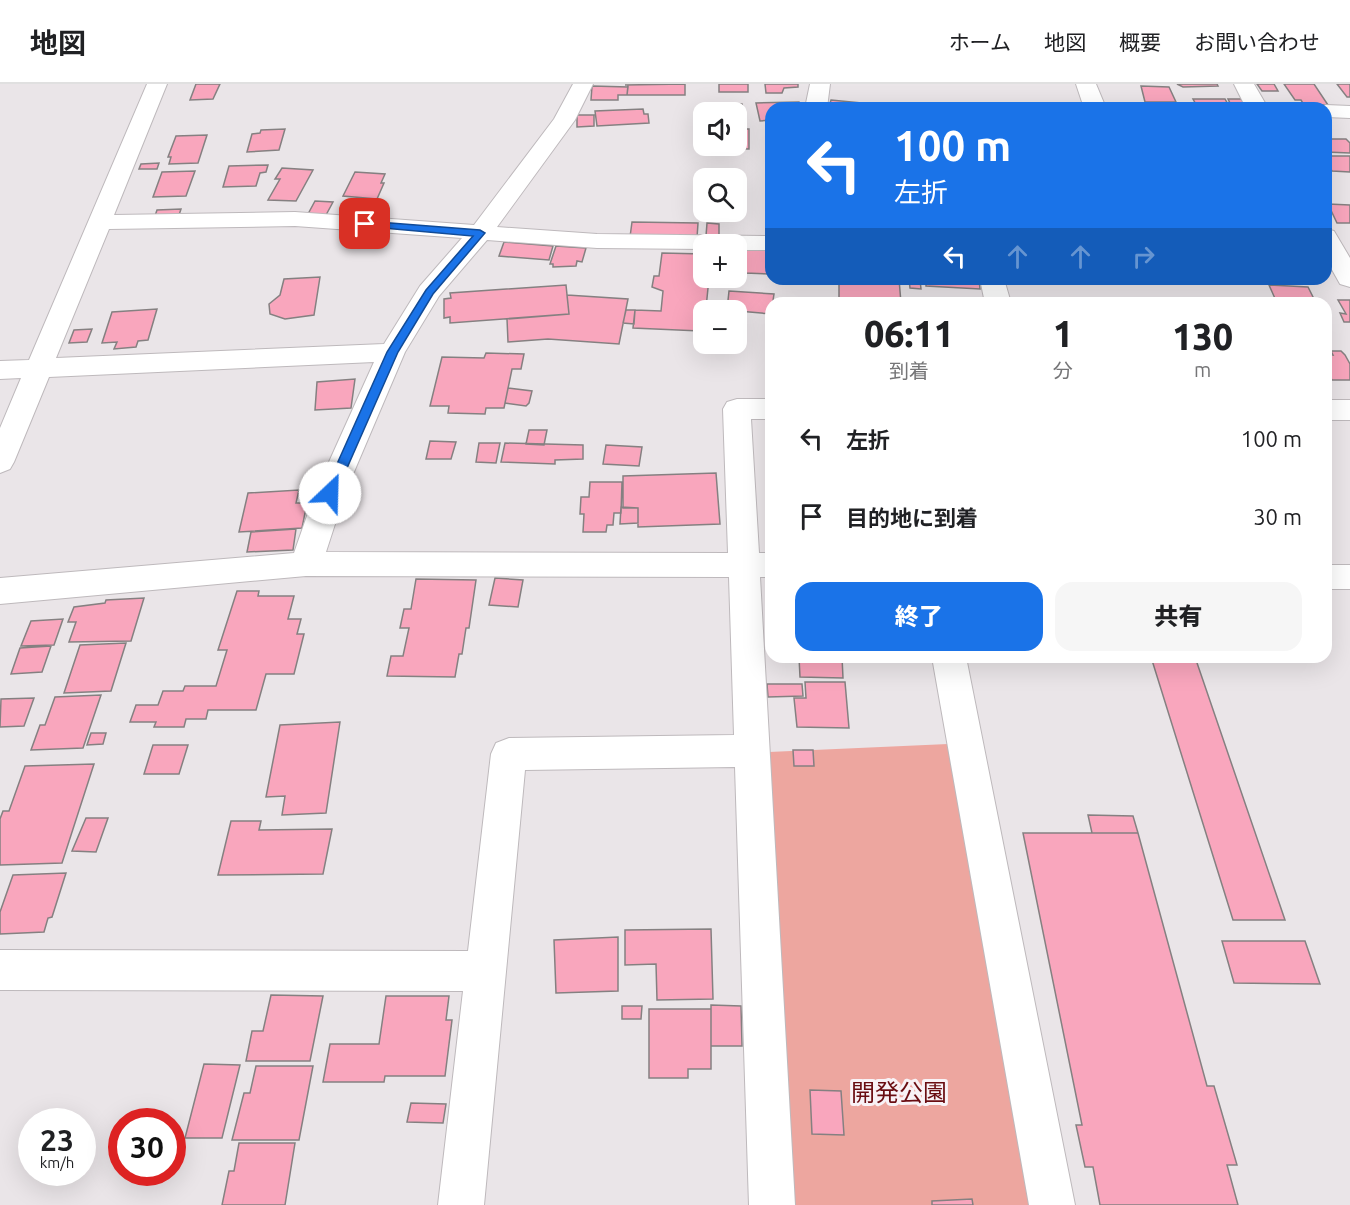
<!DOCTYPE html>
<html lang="ja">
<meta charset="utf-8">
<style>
:root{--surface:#fff;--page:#f6f6f6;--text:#202124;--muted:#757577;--line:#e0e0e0;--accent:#1a73e8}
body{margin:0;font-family:Ubuntu,"Noto Sans JP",sans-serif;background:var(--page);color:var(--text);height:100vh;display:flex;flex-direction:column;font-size:22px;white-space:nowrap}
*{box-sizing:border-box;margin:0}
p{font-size:20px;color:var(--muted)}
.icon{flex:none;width:33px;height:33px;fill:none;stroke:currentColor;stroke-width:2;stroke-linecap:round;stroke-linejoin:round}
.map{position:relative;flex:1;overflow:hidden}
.details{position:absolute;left:765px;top:213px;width:567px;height:366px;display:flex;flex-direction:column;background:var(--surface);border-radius:18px;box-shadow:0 6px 24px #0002}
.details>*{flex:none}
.hud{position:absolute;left:765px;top:18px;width:567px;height:183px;border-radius:18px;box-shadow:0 6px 24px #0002;background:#1a73e8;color:#fff;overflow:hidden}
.controls{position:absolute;left:693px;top:18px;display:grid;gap:12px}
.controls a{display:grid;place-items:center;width:54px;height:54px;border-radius:12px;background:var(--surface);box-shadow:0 6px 24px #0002;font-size:30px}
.speed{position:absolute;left:18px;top:1024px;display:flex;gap:12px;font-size:30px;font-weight:700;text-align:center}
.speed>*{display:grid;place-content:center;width:78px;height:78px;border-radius:50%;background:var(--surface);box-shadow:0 6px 24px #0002;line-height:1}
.speed small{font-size:15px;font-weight:400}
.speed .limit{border:9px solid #d22;background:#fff;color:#111}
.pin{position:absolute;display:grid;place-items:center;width:51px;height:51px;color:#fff;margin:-26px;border-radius:12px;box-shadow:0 3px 9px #0006}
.me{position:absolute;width:66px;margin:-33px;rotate:24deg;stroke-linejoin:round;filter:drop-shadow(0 0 4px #0008)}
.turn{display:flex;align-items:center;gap:21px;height:126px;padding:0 30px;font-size:27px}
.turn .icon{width:78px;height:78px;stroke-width:2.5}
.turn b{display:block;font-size:42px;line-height:51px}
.lanes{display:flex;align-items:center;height:57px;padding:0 30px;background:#0003;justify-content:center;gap:30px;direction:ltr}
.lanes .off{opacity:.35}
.eta{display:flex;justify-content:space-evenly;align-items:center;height:102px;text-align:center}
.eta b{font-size:36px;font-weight:800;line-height:42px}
.cta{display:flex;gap:12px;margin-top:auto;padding:12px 30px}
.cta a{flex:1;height:69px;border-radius:18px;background:var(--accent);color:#fff;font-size:24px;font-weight:800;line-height:69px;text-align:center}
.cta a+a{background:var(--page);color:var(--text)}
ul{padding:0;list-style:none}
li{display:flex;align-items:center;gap:18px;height:78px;padding:0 30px}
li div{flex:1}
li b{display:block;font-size:22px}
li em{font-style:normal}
header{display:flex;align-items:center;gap:36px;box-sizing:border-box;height:84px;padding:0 30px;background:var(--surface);border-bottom:2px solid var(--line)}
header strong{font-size:28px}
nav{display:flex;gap:33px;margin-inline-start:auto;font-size:21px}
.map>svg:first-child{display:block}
.green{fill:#eda69f}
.building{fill:#f9a6bd;stroke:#858081;stroke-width:1.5}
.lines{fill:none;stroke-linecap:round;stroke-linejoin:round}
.minor-casing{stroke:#beb9bc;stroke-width:2}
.minor{fill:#fff;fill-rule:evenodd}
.route{fill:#1a73e8;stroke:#114b97;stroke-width:1.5}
.labels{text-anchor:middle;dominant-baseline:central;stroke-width:6;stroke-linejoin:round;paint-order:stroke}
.near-park-label{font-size:24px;fill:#690c11;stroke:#f8f2f6}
</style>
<header>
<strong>地図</strong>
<nav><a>ホーム</a><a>地図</a><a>概要</a><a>お問い合わせ</a></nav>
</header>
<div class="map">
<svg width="1350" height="1121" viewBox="0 0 1350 1121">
<rect width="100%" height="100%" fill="#eae5e8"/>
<path class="green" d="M948,660L1032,1121H793L769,668Z"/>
<path class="building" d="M196,0H220L213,15L190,16Z
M685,0V11H627L628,1H625Z
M719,0H748V8H719Z
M765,0H798V3L784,4L782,9H766Z
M1177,0H1217L1218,2L1183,3Z
M1257,0H1274L1278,7H1262Z
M1284,0H1314L1328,21H1304L1301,16H1295Z
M1337,0H1350V13H1347Z
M592,2L628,3L627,11H618V16H591Z
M1141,2L1169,3L1176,18H1145Z
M1193,15H1225L1230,24H1198Z
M1228,15H1243L1247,24L1232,23Z
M831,16L861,19L860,24L829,23Z
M799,18L801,24H771V36L760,37L756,19Z
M742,20L746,35H736V28H714L712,22Z
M1146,21H1177L1179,24H1147Z
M643,25L644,30H648L649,39L597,42L595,27Z
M577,31H594V42L577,43Z
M285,45L279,66L247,68L252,50L260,49L261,46Z
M736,45H749V65L713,64V62H736Z
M207,51L198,79L169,80L171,73H168L176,52Z
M1326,55H1346L1350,59V69L1326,68Z
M1326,72H1350V88L1332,87L1326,78Z
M159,79L157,85H139L141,80Z
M268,81L266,88L260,89L256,102L223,103L229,82Z
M282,84L313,86L296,117L268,116L280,95H275Z
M195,87L186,112L153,113L162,88Z
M355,88L385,90L381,99H384L377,115L343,112Z
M315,117L333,118L326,131L308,130Z
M1328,120L1350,121V139H1337Z
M181,125L179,131L155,132L157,126Z
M632,138L698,139L697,154L630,153Z
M707,139L719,140V153L706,152Z
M504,158L553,162L549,176L499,172Z
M556,162L586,164L582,178L577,177L576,182L553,183V180H550Z
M745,162L771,163V190L745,189Z
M662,169L704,170V194H709L706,224H702L700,247L633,244L635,226L661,227L663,207L652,203L654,192H659Z
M320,193L314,231L285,235L270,230L269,220L280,211L284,195Z
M839,195H899L901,219H839Z
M909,195L920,196L921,205L910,204Z
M926,195H979L980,205L926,202Z
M566,201L569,230L450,239V233L444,234V215L451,214L450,209Z
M1269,201L1308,203L1316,219H1277Z
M729,207L774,210L771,230L727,226Z
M567,211L628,215L619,260L548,255L508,258L507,235L569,230Z
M1338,216H1350V238H1344L1340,229L1346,230Z
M157,225L148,256L138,257L136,263L114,265L117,258L102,259L112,228Z
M626,226H635L634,240L623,239Z
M92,245L87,258L69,259L74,246Z
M1331,267H1341L1345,271L1350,280V296H1332L1326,284V270L1333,271Z
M486,269L524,270L521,285H512L504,324H486L485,330L448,329L449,322H430L442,273L484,274Z
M355,295L351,324L315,326L317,298Z
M508,304L532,307L529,319L526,322L505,319Z
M529,346H547L544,361L526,360Z
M430,357L456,358L451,375H426Z
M479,359H500L496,379L476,378Z
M505,359L583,361V375L555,376V380L501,378Z
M606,361L642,363L639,382L603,380Z
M716,389L720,440L638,443V424H623V392Z
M590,398H622L621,429H614L613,441H607L606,448H583L584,430H580L581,413H589Z
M299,406L296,419H307L302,444L239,448L248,409Z
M621,423L638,424V439L620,440Z
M296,445L293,466L247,468L251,448Z
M495,494L523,496L518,523L489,521Z
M416,495L476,496L469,544H466L462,570H459L455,593L387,592L391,572H403L409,544H400L404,525H411Z
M237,507H259L258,512H294L288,535H301L297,550H304L294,590H266L256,626H208L206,635H186L184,643H154L156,638H130L136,621H158L163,607H183L185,602H216L227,566H218Z
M144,514L131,557L69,558L76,538H68L74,523L105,519L106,516Z
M63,535L54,561L21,562L31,537Z
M126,559L111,607L64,609L80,561Z
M51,562L42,588L11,590L20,564Z
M799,573H842L843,594L800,593Z
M1151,573H1195L1285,836H1233Z
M805,598H845L849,644L797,643L794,614H806Z
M767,600H802L803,612L768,613Z
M101,611L83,664L31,666L40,641H45L55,613Z
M34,614L24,642L0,643L1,615Z
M340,638L326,729L282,731L285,712L266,713L280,641Z
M91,649H106L103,660L87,661Z
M153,661H188L179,690H144Z
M793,666H813L814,682H794Z
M94,680L62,779L0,781V735L3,727H9L25,682Z
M1088,731L1133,732L1138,749H1092Z
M86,734H108L96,768L72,767Z
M231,737H261L259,746L332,745L323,790L218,791Z
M1023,749H1138L1207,1002H1214L1237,1081H1227L1238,1121H1100L1093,1083H1085L1076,1041H1082Z
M66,789L52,833L48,834L44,848L0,850V828L13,791Z
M711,845L713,915L657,916L656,880L625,881V846Z
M618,853V907L556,909L554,856Z
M1222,857H1305L1320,900L1234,899Z
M271,911L323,912L310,977H246L252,947H263Z
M386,912H449L446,936H452L445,992H385L384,998H323L330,960H379Z
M711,921L741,922L742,962H711Z
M622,922H642L641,935H622Z
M649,925H711V985H688V994H649Z
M204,980L240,981L222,1054H185Z
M256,982H313L299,1056H232L244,1009H250Z
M810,1006L841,1007L844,1051L812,1050Z
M411,1019L446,1020L443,1039L407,1038Z
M239,1059H295L285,1121H222L229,1087H234Z
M972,1115L973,1121H932V1117Z"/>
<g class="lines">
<g class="minor-casing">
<path id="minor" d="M147,0H167L114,131L295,128L474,141L554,35L573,0H593L575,36L497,143L597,150L771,152V166H736V160H704V165L597,164L487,156L439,212L405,268L345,409L326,468L728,469L723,325L727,318L737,315H771V335H751L759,469H771V493H760L795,1121H749L735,683L525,686L484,1121H438L463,907L0,906V866L468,867L491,670L496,659L509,654L734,651L729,493L306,492L0,520V494L294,469L315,409L374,278L49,293L14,378L10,385L0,389V344L21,294L0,295V277L29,276ZM295,142L462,154L420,202L384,260L56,274L109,145Z
M810,0H830L827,24H805Z
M1076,0H1096L1106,24H1084Z
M1234,0H1254L1268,24H1246Z
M1326,21L1350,22V34L1326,33V24H1318Z
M1326,145L1334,147L1350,174V203L1340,200L1326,175Z
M980,195H1004L1011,219H985Z
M1326,316H1350V336H1326Z
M1326,481H1350V505H1326Z
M932,573H966L1075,1121H1029Z"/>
</g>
<use href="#minor" class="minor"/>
</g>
<path class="route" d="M365,137L480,146L485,149L433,210L398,268L336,409L330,414L324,409L387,268L426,206L473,152L361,142L360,140Z"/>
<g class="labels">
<g class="near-park-label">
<text x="899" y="1008">開発公園</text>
</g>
</g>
</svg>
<div class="controls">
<a><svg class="icon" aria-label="sound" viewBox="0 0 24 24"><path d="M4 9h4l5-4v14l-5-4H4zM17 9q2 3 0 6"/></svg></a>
<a><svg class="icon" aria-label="search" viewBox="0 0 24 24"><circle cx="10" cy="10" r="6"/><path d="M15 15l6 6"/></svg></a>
<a>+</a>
<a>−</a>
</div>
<div class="speed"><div>23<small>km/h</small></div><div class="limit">30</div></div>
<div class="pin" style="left:365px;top:140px;background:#d93025"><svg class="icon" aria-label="arrive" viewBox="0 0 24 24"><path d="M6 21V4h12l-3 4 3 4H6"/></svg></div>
<svg class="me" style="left:330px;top:409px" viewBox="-20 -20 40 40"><circle r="19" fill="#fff"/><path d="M0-13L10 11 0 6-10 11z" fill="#1a73e8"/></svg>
<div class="hud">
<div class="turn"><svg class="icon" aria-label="left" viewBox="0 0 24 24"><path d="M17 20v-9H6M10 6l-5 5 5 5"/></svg><div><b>100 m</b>左折</div></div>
<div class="lanes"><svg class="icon" aria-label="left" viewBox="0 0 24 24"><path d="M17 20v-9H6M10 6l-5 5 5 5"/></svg><svg class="icon off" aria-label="ahead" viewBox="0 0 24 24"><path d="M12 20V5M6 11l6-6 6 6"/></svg><svg class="icon off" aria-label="ahead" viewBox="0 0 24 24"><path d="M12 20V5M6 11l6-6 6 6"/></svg><svg class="icon off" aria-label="right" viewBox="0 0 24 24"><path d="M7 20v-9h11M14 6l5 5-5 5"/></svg></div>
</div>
<section class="details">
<div class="eta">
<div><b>06:11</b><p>到着</p></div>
<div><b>1</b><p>分</p></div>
<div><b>130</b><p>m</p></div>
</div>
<ul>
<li><svg class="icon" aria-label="left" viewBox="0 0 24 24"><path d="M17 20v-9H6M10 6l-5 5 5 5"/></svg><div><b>左折</b></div><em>100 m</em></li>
<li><svg class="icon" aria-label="arrive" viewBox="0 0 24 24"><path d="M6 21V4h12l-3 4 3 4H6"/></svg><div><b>目的地に到着</b></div><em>30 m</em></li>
</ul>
<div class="cta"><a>終了</a><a>共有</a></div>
</section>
</div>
